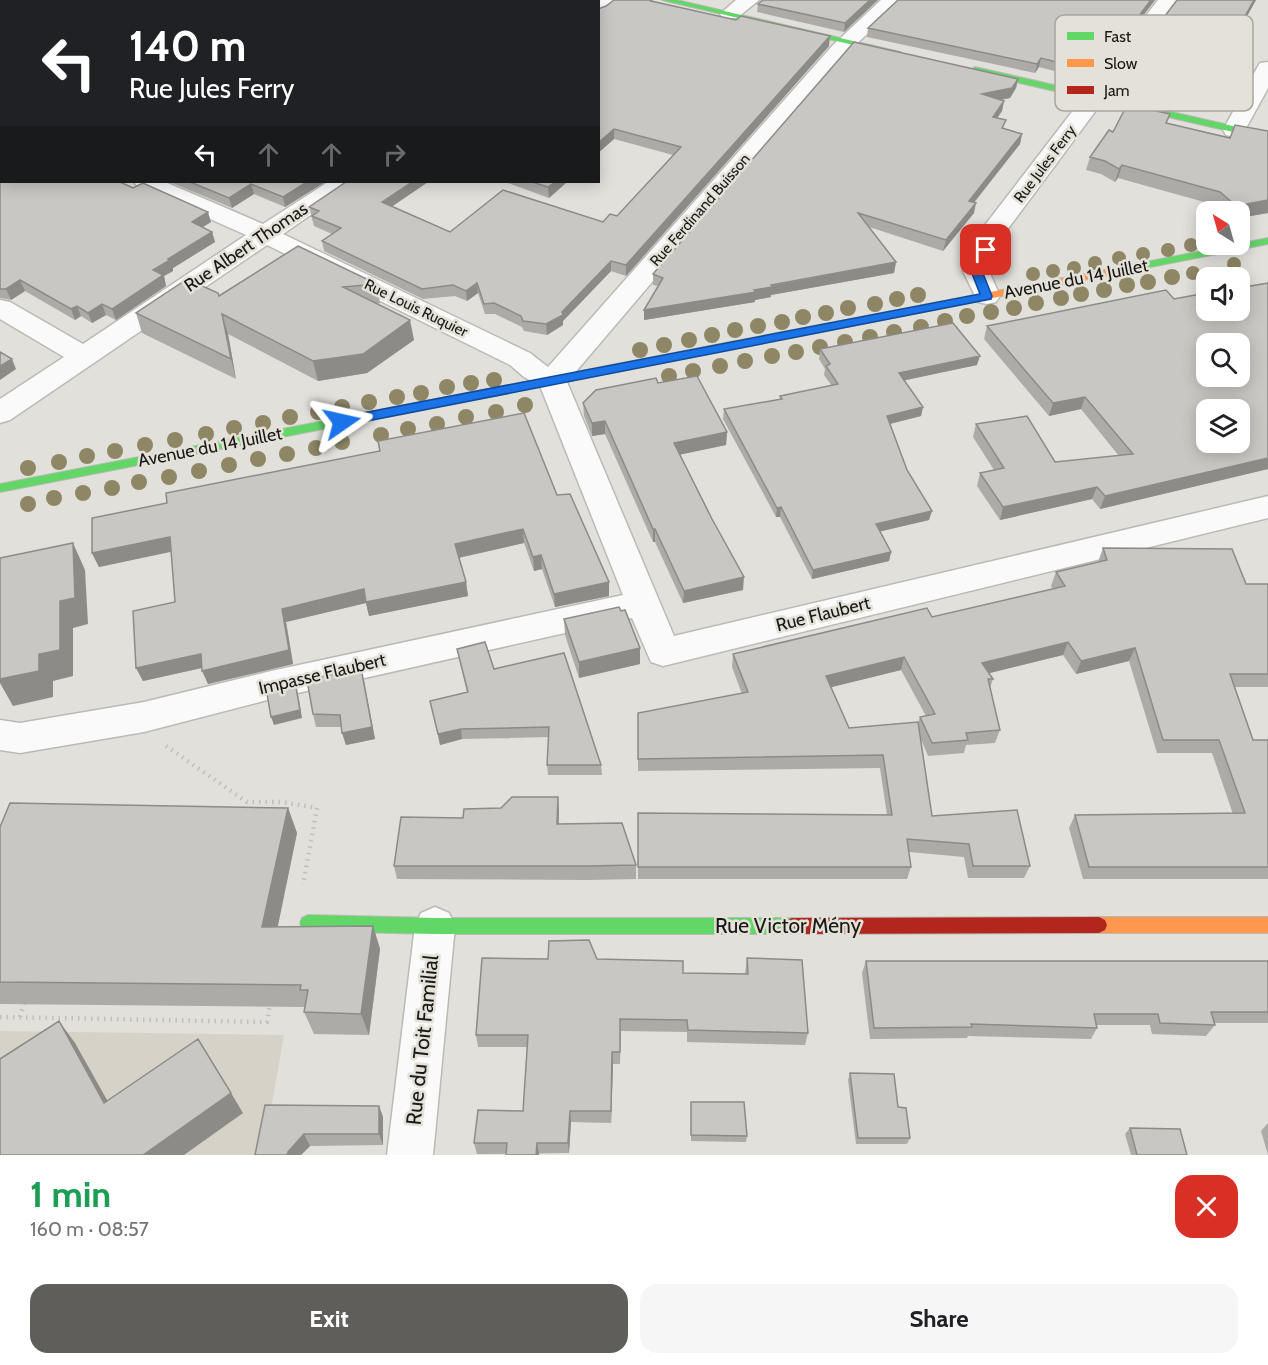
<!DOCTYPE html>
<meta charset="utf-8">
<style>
:root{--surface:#fff;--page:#f6f6f6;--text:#202124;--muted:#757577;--accent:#5f5e5a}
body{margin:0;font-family:Cabin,sans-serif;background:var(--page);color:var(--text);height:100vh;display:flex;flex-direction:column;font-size:22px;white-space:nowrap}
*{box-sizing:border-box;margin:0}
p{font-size:20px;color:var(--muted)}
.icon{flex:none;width:33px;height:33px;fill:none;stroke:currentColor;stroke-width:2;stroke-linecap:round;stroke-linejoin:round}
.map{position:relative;height:1155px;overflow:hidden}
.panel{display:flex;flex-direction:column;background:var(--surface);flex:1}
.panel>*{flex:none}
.top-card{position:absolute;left:0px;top:0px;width:600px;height:183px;box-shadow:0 3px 15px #0003;background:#202124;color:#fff;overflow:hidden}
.needle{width:39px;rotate:323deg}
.tools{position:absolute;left:1196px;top:201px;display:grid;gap:12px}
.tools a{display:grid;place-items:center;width:54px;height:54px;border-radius:12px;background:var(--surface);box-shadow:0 3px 15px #0003;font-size:30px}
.pin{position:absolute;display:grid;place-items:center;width:51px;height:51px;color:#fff;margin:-26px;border-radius:12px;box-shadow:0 3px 9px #0006}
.me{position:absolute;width:66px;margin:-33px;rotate:79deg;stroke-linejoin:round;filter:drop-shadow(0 0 4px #0008)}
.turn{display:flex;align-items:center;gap:21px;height:126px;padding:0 30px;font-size:27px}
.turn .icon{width:78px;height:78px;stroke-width:2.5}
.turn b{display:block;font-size:42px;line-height:51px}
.lanes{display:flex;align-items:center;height:57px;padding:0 30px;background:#0003;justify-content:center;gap:30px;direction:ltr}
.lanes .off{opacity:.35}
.round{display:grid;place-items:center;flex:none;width:63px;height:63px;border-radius:18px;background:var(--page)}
.headline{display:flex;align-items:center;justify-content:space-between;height:102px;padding:0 30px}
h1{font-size:36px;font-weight:700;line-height:45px;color:#1e9e55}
.action{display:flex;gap:12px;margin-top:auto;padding:12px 30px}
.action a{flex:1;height:69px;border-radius:18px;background:var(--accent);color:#fff;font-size:24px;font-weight:700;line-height:69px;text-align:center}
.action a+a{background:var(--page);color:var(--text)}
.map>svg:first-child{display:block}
.built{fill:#d6d2c8}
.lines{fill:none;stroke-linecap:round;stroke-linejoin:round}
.street-casing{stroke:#babab6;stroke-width:3}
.fast-casing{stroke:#babab6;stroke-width:2}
.slow-casing{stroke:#babab6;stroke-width:2}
.jam-casing{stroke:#babab6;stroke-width:2}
.path{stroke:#c0bfbd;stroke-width:4.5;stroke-dasharray:1.5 5;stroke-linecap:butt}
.street{fill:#fafafa;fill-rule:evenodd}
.fast{fill:#63d668;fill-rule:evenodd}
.slow{fill:#ff974d;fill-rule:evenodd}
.jam{fill:#b3261e;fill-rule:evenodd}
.tree{fill:#8e8665}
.wall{fill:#acaba8;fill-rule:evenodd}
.shaded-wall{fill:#8c8b88}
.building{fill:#c8c7c3;stroke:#8c8b88;stroke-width:1.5;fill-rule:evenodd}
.route{fill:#1a73e8;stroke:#114b97;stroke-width:1.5}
.labels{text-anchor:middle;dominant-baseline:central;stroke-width:5;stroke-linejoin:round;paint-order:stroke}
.far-street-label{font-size:15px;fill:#191815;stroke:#e4e1d8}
.street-label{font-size:18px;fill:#191815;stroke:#e4e1d8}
.near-street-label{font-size:21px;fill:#191815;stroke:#e4e1d8}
.key{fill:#e4e1d8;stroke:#a7a59e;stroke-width:1.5}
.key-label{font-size:16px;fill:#191815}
</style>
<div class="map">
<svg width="1268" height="1155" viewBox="0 0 1268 1155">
<rect width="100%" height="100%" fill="#e1e0db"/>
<path class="built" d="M0,1031L284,1035L263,1155H0Z"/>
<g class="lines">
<g class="street-casing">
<path id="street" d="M600,0H624L605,14L598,16V2Z
M736,0H759L737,18H723L720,14Z
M881,0H903L847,53L567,382L674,636L1268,496V518L663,666L651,662L632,618L271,699L144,732L20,753L0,750V720L20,723L144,702L271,671L623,595L540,386L524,377L510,365L267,245L10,420L0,423V399L64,357L0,319V300L10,302L83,344L246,235L138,187L134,182H165L263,224L328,182H355L351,187L283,234L530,353L548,367L833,45Z
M1158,0H1178L1007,230L989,271L1000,296L996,302L987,304L978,302L963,271L982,229Z
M1268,62V88L1245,130L1242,135L1234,137L1226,135L1223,130L1257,68L1260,63Z
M435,907L449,913L455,926L433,1155H387L415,926L421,913Z"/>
</g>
<g class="fast-casing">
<path id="fast" d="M662,0H677L900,52L896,55Z
M975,67L1268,134V140L972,72L971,70Z
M1268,238V244L1120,273L1115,270L1120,267Z
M715,345L721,349L719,352L0,492V484Z
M308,915L435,918H792L798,921L800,926L798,931L792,934H435L308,931L302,928L300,923L302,918Z"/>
</g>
<g class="slow-casing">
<path id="slow" d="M1120,267L1125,270L1124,272L715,353L709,349L715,345Z
M1099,917H1268V933H1099L1093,930L1091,925L1093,920Z"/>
</g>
<g class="jam-casing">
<path id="jam" d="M1099,917L1105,920L1107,925L1105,930L1099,933L792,934L786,931L784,926L786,921L792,918Z"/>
</g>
<path class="path" d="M166,746L247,802H282L317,808L303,885
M0,1017L267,1022L270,1004
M20,1017L24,1003"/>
<use href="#street" class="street"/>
<use href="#fast" class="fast"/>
<use href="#slow" class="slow"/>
<use href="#jam" class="jam"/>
</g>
<g class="tree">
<circle cx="1191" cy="245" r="7"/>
<circle cx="1168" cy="250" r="7"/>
<circle cx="1143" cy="254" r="7"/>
<circle cx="1119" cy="258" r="7"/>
<circle cx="1095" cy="263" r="7"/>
<circle cx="1234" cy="264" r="7"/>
<circle cx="1074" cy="268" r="7"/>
<circle cx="1053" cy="271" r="7"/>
<circle cx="1193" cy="273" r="7"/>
<circle cx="1033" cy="274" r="7"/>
<circle cx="1172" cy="277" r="8"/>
<circle cx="1148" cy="282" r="8"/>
<circle cx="1127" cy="285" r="8"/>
<circle cx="1104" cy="290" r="8"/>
<circle cx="1081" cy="294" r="8"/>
<circle cx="918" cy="295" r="8"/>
<circle cx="1061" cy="298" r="8"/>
<circle cx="897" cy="299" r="8"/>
<circle cx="1036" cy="303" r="8"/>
<circle cx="875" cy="304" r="8"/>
<circle cx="848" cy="308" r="8"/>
<circle cx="1014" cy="308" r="8"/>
<circle cx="991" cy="312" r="8"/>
<circle cx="826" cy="313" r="8"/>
<circle cx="967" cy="316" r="8"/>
<circle cx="803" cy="317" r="8"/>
<circle cx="945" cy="321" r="8"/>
<circle cx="782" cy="322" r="8"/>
<circle cx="758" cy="326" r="8"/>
<circle cx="921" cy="327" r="8"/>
<circle cx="735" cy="330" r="8"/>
<circle cx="894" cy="332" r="8"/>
<circle cx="712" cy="335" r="8"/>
<circle cx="870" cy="337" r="8"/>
<circle cx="689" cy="340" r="8"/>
<circle cx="845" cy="342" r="8"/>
<circle cx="664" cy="345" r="8"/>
<circle cx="820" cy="347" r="8"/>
<circle cx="640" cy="350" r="8"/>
<circle cx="796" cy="352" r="8"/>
<circle cx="772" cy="356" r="8"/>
<circle cx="745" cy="361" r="8"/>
<circle cx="720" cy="366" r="8"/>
<circle cx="693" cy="371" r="8"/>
<circle cx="669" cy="376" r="8"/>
<circle cx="494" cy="380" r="8"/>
<circle cx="471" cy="383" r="8"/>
<circle cx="447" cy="387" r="8"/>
<circle cx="421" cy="393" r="8"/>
<circle cx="397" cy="397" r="8"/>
<circle cx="369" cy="402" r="8"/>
<circle cx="525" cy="405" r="8"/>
<circle cx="342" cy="407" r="8"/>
<circle cx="318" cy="412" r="8"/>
<circle cx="496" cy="412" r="8"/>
<circle cx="290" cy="417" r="8"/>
<circle cx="466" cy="417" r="8"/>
<circle cx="263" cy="423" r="8"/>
<circle cx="437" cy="424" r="8"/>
<circle cx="234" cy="428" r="8"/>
<circle cx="408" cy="429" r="8"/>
<circle cx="206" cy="434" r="8"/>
<circle cx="381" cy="435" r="8"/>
<circle cx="175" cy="440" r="8"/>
<circle cx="342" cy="442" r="8"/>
<circle cx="145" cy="445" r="8"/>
<circle cx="316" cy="448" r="8"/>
<circle cx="115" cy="451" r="8"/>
<circle cx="287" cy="454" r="8"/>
<circle cx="87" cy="456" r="8"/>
<circle cx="258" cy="459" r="8"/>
<circle cx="59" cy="462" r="8"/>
<circle cx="229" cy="465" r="8"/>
<circle cx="28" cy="468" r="8"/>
<circle cx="199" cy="471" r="8"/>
<circle cx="169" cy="477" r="8"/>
<circle cx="139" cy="482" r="8"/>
<circle cx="112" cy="488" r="8"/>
<circle cx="83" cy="493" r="8"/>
<circle cx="54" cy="498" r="8"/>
<circle cx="28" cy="504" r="8"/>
</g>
<path class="wall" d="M0,0H596V2H2V182L133,188L211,222L203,227L212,232L215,242L173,268V271L164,276L166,286L116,320L106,315L92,323L81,316L75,320L25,291L11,300L0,298Z
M763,0H878L844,32L757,12L758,4Z
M1155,0L1093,81L1039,67L1035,73L867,37L868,28Z
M1256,0L1232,43L1207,37L1164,104L1133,97L1136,88L1145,70L1126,74Z
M658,3L829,46L626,276L611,271L563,321V325L547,335L524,331L522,327L495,314H485L478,293L467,301L455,296L423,299L324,251L322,241L332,234L314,226L309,207L428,182L392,206L450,232L603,222L617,216L673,155L614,139L598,153Z
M1018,79L1016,88L1010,98L1000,100L1004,101L1002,111L997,118L1004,129L1022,134L1020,144L974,203V213L943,251L869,227L896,262L894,273L771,295V297L755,300V302L644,320L658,286L653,285V274Z
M1158,107L1157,111L1167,124L1230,138L1268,131V213L1239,218V212H1222L1215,205L1118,178L1115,182L1101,174L1086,170L1090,157L1113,132Z
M170,182H325L285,207L254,194L232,208Z
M505,182H567L549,198Z
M1268,283V469L1100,509L1092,499L1000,520L977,486L980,473L994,470L973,437L976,424L1055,462L1119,456L1081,409L1049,416L984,339L987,326L1174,299Z
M377,284L380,303L377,304L414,340L367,373L318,381L228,334L236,379L142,333L136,313L219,296Z
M820,349L977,365L904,380L923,407L921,416L890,424L907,470L929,520L880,531L891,552L889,561L812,579L780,517H776L723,419L724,409L780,399V396L832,386L824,375L825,369L819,359Z
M658,383L727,432L726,445L680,454L743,590L683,603L655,542H653L605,434L592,436L584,416L583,403Z
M378,441L557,495L609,596L555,607L542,569L534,571L524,543L459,558L466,582L468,596L369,616L366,603L286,622L293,664L208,684L202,668L143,681L136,668L175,602L171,551L99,567L92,553L167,503L380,451Z
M1103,548L1246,584H1268V687H1235L1253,740H1268V879H1083L1069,828L1075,815L1233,814L1212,753H1157L1129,661L1076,674L1063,655L989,673L993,679L990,688L1000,730L995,743L966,745L964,753L928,756L921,739L932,816L1030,866L1024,878H968L964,857L909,852L911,867L907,879H638V813L887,815L880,768L638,771V713L742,694L732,667L733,654L932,617L1053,589L1051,586L1056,572L1098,562ZM901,670L926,716L920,717L918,723L849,728L831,687Z
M621,611L640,648V664L579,678L565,635L564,619Z
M457,649L494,669L601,765L602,775H548L547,765L549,737L462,739L440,745L430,701L467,692Z
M364,680L375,739L346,745L342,727H316L313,714Z
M288,808L297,833L277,927L373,926L380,949L369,1035L314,1034L304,1012L305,1007L0,1004V827Z
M559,810V824L636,865V879L588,880L397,879L394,866L463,818Z
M747,958L808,1033L805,1045L687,1042V1032L621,1031L620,1064H613L611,1123L571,1122L569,1153L477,1154L474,1143L523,1111L527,1047H478L476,1035L597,959L683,973L745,974Z
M866,961H1268V1023H1215V1025L1206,1036L1152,1034L1150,1025H1097V1028L1091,1039L968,1036L967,1038L870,1039L862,973Z
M850,1073L898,1107L910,1138L907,1144H856L848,1080Z
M691,1102L747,1136L746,1142L691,1141Z
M265,1105L379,1106L383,1117V1145L310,1146L301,1155H255Z
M1268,1123V1155L1261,1131Z
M1130,1128L1187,1155H1131L1125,1134Z"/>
<path class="shaded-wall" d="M870,0H878L844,32L845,23Z
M1151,0H1155L1093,81L1096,72Z
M1254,0H1256L1232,43L1235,34Z
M1210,29L1207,37L1164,104L1167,95Z
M830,36L829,46L626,276V265Z
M1041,58L1039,67L1035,73L1037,64Z
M1150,61L1147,70L1126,74L1128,65Z
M1018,79L1016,88L1010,98L980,104L982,94Z
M1004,101L1002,111L991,127L993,117Z
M614,129V139L598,153V143Z
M1022,134L1020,144L967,211L969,201Z
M1122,165L1118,178L1115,182L1119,169Z
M307,182H325L285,207L283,197Z
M412,182H428L384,212L382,202Z
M555,182H567L549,198L548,187Z
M251,184L254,194L232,208L229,198Z
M1268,200V213L1239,218V212H1234L1236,206Z
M976,203L974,213L943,251L946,240Z
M208,212L211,222L195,232L192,222Z
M212,232L215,242L173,268V271L164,276L166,286L116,320L112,309L153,270L168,259Z
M611,261V271L563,321V325L547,335L546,324L562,312Z
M896,262L894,273L771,295V297L755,300V302L644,320V310Z
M20,280L25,291L11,300L6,289Z
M477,283L478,293L467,301L466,291Z
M102,304L106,315L92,323L88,313Z
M77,306L81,316L75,320L71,309Z
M222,314L228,334L236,379L231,359Z
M410,320L414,340L367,373L318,381L313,361Z
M980,356L977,365L897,382L899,373Z
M12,359L16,369L0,380V366Z
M1085,397L1081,409L1049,416L1053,403Z
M923,407L921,416L885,425L887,416Z
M605,421V434L592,436V423Z
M727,432L726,445L674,456V443Z
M1268,458V469L1100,509L1105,496Z
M1097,487L1092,499L1000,520L1003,507Z
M781,507L780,517H776L777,508Z
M932,511L929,520L874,533L876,524Z
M523,529L524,543L457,558L455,544Z
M653,529H655V542H653Z
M170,537L175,551L99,567L92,553Z
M73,543L85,570L88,624L73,628V676L53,681V697L13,706L0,683V679L60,601Z
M891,552L889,561L812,579L813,570Z
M541,555L542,569L534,571L533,557Z
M744,577L743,590L683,603L684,591Z
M466,582L468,596L369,616L366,603L286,622L293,664L208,684L202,671L282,609L364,589Z
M609,582V596L555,607L554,594Z
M1068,642L1063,655L978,676L982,663Z
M640,648V664L579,678V662Z
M1135,648L1129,661L1076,674L1081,661Z
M201,654L206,667L143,681L136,668Z
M904,657L901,670L824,689L826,676Z
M361,668L375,739L346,745L342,733Z
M296,687L298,695L302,718L274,725L271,717Z
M461,729L462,739L440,745L438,734Z
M558,797L559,810L558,838L557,824Z
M288,808L297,833L273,950L262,927Z
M373,926L380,949L369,1035L361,1014Z
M59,1021L75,1043L120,1123L104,1103Z
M612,1052L613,1064L611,1123V1111Z
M231,1093L243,1113L184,1155H143Z
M379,1106L383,1117V1145L379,1134Z
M570,1111L571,1122L569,1153L568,1143Z
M304,1134L310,1146L301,1155H287L288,1152Z
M537,1143L539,1153V1155H536Z"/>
<path class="building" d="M0,0H596V2H2V182H120L133,188L143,183L208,212L192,222L212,232L168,259L170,260L153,270L163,275L112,309L102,304L88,313L77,306L71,309L20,280L6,289H0Z
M614,0H652L651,1L736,20L741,16L830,36L626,265L611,261L562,312L563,315L546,324L523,321L521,316L494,303L484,304L477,283L466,291L453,285L422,289L322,241L341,228L312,216L319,211L309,207L346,182H412L382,202L450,232L503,190L603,222L610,214L617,216L681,147L614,129L598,143V9L606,6Z
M763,0H870L845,23L758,4Z
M898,0H1151L1096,72L1041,58L1037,64L868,28Z
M1177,0H1254L1235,34L1210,29L1167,95L1136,88L1150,61L1128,65Z
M854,42L1018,79L1012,88L982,94L1004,101L993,117L1006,120L1002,128L1022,134L969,201L976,203L946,240L858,213L896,262L771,285L772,287L754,290L756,292L644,310L663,278L653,274Z
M1129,101L1158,107L1156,111L1170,114L1166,123L1230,138L1235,125L1268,131V200L1236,206L1220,192L1122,165L1119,169L1105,161L1090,157L1109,130L1113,132Z
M190,182H307L283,197L251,184L229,198Z
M532,182H555L548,187Z
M298,246L377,284L343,287L410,320L363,354L313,361L222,314L231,359L136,313L187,279L218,293L219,296Z
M1268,283V458L1105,496L1097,487L1003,507L980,473L1004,468L976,424L1027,416L1055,462L1133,454L1085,397L1053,403L987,326L1166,290L1174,299L1206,293V310H1239V288ZM1206,344H1239V376H1206ZM1206,410H1239V442H1206Z
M953,323L980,356L899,373L923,407L887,416L907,470L932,511L876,524L891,552L813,570L781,507L777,508L724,409L782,399L780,396L838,384L826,366L830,364L820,349Z
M0,352L12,359L0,366Z
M697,376L727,432L674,443L712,519L744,577L684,591L655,529H653L605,421L592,423L583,403L596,390L656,378L658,383Z
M524,413L557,495L570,494L609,582L554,594L541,555L533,557L523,529L455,544L466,582L366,602L364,589L282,609L289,650L202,671L201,654L136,668L133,611L175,602L170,537L92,553V518L167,503L166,493L380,451L378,441Z
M73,543L75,598L60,601V650L39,654V671L0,679V558Z
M1103,548L1232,549L1246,584H1268V674H1230L1253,740H1268V867H1089L1075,815L1245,813L1219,740H1163L1135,648L1081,661L1068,642L982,663L993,679H988L1000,730L966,733L968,740L932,743L920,717L935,714L904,657L826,676L849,728L918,722L932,816L1017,810L1030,866H973L969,844L907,839L911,867H638V813L892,815L883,755L638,759V713L748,692L733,654L927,608L932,617L1065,586L1056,572L1107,560Z
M619,607L621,611L625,610L640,648L579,662L564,619Z
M485,642L494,669L564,653L601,765H547L549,727L461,729L438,734L430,701L468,692L457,649Z
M361,668L372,727L342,733L340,715L313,714L307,680Z
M296,687L300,710L271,717L267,694Z
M512,797H558L557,824L622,823L636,865L588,866H394L401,817L463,818L464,809L501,808Z
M10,803L288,808L262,927L373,926L361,1014L304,1012L308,990H300L301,985L0,982V827Z
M589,940L597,959L683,961V973L748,974L747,958L802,960L808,1033L688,1030L687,1020L620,1019V1052H612L611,1111H570L568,1143H537L536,1155H506L507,1143H474L478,1110L523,1111L528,1035H476L482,958L548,959L549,941Z
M866,961H1268V1012H1211L1215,1025L1160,1023L1158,1014H1094L1097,1028L971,1024L972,1027L874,1028Z
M59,1021L104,1103L198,1039L231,1093L143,1155H0V1059Z
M850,1073L894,1074L898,1107L906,1108L910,1138H858Z
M691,1102H744L747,1136L691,1135Z
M265,1105L379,1106V1134H304L288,1152L287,1155H255Z
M1130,1128L1180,1129L1187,1155H1137Z"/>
<path class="route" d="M986,247L991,250L982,271L992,296L991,299L342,426L336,422L342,417L980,294L971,271L980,250Z"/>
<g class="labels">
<g class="far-street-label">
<text transform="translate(1045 164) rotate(-53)">Rue Jules Ferry</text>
<text transform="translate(700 210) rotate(-49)">Rue Ferdinand Buisson</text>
<text transform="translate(416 308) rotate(26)">Rue Louis Ruquier</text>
</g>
<g class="street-label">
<text transform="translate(246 247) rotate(-34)">Rue Albert Thomas</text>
<text transform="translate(1076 279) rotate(-11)">Avenue du 14 Juillet</text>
<text transform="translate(210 447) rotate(-11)">Avenue du 14 Juillet</text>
<text transform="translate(823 614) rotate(-14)">Rue Flaubert</text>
<text transform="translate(322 674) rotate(-13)">Impasse Flaubert</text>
</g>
<g class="near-street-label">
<text x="788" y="925">Rue Victor Mény</text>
<text transform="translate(422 1040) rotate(-84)">Rue du Toit Familial</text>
</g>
</g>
<rect x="1055" y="15" width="198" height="96" rx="9" class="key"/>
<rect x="1067" y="32" width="27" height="8" fill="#63d668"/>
<rect x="1067" y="59" width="27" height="8" fill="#ff974d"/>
<rect x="1067" y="86" width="27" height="8" fill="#b3261e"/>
<g class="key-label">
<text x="1104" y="42">Fast</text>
<text x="1104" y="69">Slow</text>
<text x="1104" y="96">Jam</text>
</g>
</svg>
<div class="tools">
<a><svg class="needle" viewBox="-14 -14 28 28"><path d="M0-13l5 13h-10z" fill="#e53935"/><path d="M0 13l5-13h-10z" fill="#757577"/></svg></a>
<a><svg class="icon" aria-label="sound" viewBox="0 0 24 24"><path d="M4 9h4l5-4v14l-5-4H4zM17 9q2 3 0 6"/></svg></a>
<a><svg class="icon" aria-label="search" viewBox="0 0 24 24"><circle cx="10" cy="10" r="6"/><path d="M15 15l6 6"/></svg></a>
<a><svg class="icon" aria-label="layers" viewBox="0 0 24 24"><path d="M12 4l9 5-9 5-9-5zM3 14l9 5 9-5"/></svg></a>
</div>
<div class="pin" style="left:986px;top:250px;background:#d93025"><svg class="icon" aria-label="arrive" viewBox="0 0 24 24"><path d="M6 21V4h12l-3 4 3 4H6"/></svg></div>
<svg class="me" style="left:342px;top:422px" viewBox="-20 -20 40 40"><path d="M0-17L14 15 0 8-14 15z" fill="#1a73e8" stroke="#fff" stroke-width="4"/></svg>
<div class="top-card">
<div class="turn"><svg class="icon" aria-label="left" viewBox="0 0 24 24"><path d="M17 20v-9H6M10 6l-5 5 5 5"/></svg><div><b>140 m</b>Rue Jules Ferry</div></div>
<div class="lanes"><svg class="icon" aria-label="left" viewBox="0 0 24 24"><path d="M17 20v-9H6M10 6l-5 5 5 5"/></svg><svg class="icon off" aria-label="ahead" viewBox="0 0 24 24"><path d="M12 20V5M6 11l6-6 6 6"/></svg><svg class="icon off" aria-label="ahead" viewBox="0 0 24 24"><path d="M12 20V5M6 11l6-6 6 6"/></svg><svg class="icon off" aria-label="right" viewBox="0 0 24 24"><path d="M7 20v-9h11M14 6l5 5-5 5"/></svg></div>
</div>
</div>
<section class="panel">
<div class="headline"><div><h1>1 min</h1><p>160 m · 08:57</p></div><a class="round" style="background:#d93025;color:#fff"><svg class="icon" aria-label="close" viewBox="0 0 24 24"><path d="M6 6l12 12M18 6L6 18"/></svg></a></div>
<div class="action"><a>Exit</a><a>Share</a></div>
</section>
